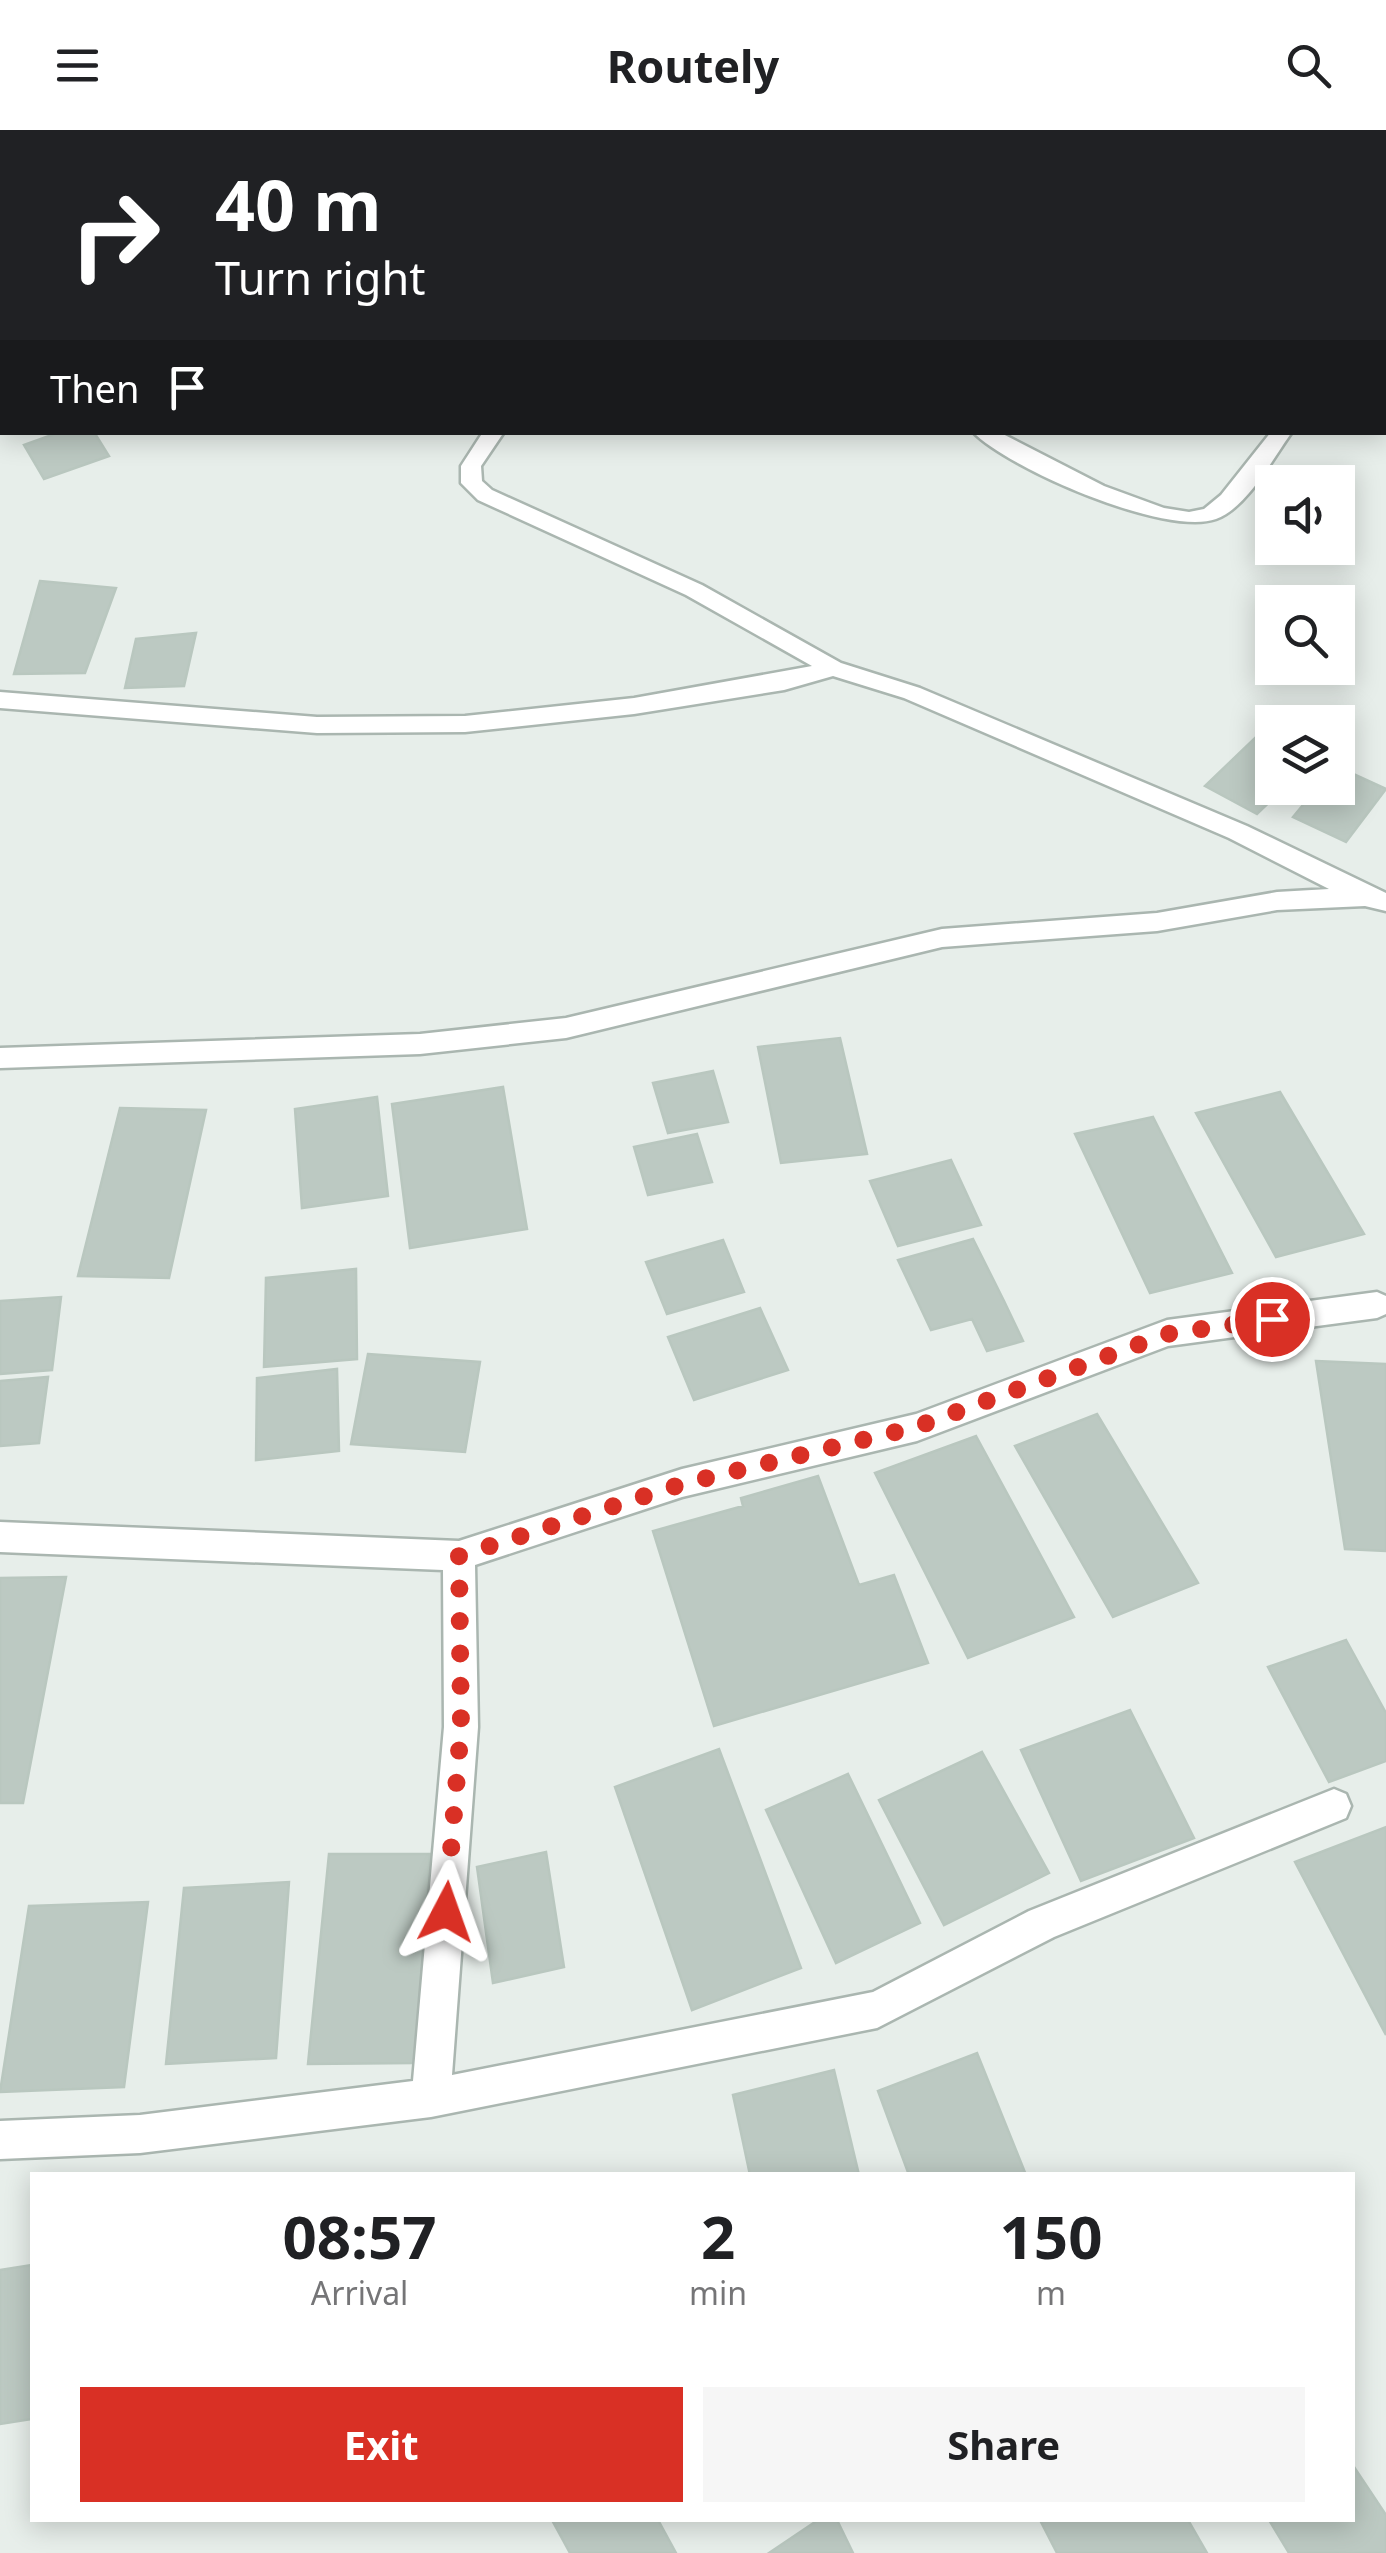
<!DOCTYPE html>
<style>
:root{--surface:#fff;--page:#f6f6f6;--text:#202124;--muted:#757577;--accent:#d93025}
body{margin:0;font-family:"Noto Sans",sans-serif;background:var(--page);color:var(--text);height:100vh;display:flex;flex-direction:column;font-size:38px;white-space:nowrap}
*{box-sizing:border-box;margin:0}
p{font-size:32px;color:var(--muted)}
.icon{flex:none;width:55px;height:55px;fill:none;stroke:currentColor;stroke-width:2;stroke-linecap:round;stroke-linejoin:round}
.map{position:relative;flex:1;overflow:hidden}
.drawer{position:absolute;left:30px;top:2042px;width:1325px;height:350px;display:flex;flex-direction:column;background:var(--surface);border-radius:0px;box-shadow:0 5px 25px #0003}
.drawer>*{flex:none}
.guide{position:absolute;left:0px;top:0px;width:1388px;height:305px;box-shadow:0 5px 25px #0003;background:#202124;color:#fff;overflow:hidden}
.controls{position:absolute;left:1255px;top:335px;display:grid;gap:20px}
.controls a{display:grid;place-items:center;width:100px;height:100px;border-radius:0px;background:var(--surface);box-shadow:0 5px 25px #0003;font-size:50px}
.pin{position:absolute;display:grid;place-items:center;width:85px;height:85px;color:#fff;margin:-42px;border:5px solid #fff;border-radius:50%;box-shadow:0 2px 10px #0007}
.me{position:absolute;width:110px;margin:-55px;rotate:4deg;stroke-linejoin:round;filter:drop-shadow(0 0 8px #0008)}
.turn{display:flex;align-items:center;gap:35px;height:210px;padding:0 50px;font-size:45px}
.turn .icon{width:130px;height:130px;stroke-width:2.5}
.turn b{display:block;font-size:70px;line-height:85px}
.then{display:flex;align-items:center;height:95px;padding:0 50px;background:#0003;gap:20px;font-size:38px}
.eta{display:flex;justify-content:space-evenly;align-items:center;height:170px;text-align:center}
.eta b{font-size:60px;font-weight:700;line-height:70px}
.button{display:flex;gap:20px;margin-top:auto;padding:20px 50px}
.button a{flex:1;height:115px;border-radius:0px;background:var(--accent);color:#fff;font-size:40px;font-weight:700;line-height:115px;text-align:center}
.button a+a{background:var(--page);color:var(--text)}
header{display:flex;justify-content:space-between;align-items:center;height:130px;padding:0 50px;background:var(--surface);font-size:45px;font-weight:700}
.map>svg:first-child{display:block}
.building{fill:#bcc9c2;stroke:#b9c7bf;stroke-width:2.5}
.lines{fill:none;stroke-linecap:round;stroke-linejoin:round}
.street-casing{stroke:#aab6b0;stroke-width:5}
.street{fill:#fff;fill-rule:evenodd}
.route{stroke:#d93025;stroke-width:18;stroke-dasharray:0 32.4}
</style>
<header><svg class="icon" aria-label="menu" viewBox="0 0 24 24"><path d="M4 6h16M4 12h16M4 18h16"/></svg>Routely<svg class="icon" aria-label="search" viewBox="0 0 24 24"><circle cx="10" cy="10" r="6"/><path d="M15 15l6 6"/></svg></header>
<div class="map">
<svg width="1386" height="2423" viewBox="0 0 1386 2423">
<rect width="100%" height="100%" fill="#e7eeea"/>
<path class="building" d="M60,302H94L109,326L44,349L24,315Z
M40,451L116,458L85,543L14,544Z
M196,503L184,556L125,558L136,509Z
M1280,584L1297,592H1272V658H1284L1257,684L1205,656Z
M1338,637L1386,659L1346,712L1293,687L1317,658H1338Z
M840,908L867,1024L781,1033L758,917Z
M713,941L728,992L668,1003L653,953Z
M503,957L527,1099L410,1118L392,974Z
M1280,962L1364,1104L1276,1127L1196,983Z
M377,967L388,1066L302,1078L295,979Z
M120,978L206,980L169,1148L78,1146Z
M1153,987L1232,1143L1150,1163L1075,1004Z
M697,1004L712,1052L648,1065L634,1017Z
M951,1030L981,1095L898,1116L870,1051Z
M973,1109L1004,1171L1023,1211L987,1221L972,1189L931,1200L898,1130Z
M723,1110L744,1162L667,1184L646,1132Z
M356,1139L357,1229L264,1237L266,1148Z
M61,1167L52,1240L0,1244V1171Z
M760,1178L788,1240L694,1270L668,1207Z
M368,1224L480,1232L465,1322L351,1314Z
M1316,1231L1386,1234V1421L1345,1419Z
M337,1239L339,1321L256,1330L257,1248Z
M48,1247L39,1313L0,1316V1251Z
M1097,1284L1198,1453L1113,1487L1015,1316Z
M976,1306L1074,1487L968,1528L875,1343Z
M818,1346L859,1455L894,1445L928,1533L714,1596L653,1401L743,1376L741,1368Z
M66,1447L23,1673H0V1448Z
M1346,1510L1386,1583V1631L1329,1652L1268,1537Z
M1130,1580L1194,1708L1081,1751L1021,1620Z
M719,1619L801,1838L692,1880L615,1657Z
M982,1622L1049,1743L944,1795L879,1670Z
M848,1644L920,1793L836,1833L766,1680Z
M1386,1697V1905L1295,1732Z
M546,1722L564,1837L493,1853L477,1737Z
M329,1724H430L415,1933L308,1934Z
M289,1752L276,1928L166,1934L184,1758Z
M148,1772L124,1957L0,1962L29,1776Z
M977,1923L1026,2045H909L878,1961Z
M834,1940L859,2045H750L733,1965Z
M32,2135V2289L0,2294V2140Z
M1352,2334L1386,2385V2423H1289L1269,2390H1352Z
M552,2390H658L676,2423H570Z
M818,2390H837L853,2423H769Z
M1040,2390H1188L1207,2423H1057Z"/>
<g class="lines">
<g class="street-casing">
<path id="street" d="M599,0H617V2H600Z
M1130,0H1151L1153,2H1132Z
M1385,102L1386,103V115L1385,114Z
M1386,177V190H1385V177Z
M483,302H504L481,336L482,351L492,360L702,455L841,533L920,558L1247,696L1386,763V781L1365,776L1277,780L1157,801L942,817L566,908L420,924L0,938V918L420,904L566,888L942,799L1157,783L1277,762L1329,759L1229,708L904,568L833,546L784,560L634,584L465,602L317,603L0,578V562L317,587L465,586L634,568L812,536L686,465L478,370L461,353V336Z
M973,302H999L1104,356L1164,378L1189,382L1204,379L1221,365L1271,302H1292C1273,328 1247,378 1216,389C1166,407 1009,339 973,302Z
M1377,1162L1386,1166V1184L1377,1188L1168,1216L917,1311L682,1367L475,1435L478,1597L452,1945L873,1862L1029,1781L1334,1659L1346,1664L1351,1676L1346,1688L1054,1807L877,1898L431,1987L140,2023L0,2029V1991L140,1985L413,1951L444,1597L443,1440L0,1422V1392L459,1411L682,1339L916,1284L1167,1190Z"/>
</g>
<use href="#street" class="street"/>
</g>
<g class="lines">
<path class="route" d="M446,1782L461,1597L459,1426L682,1354L916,1297L1167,1204L1272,1189"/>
</g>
</svg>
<div class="controls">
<a><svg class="icon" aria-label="sound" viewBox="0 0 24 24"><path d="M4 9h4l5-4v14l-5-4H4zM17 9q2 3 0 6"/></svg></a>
<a><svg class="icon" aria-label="search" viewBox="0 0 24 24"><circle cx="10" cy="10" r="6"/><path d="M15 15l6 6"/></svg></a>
<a><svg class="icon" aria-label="layers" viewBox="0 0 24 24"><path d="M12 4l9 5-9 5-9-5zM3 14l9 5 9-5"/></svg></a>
</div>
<div class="pin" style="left:1272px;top:1189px;background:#d93025"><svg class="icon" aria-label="arrive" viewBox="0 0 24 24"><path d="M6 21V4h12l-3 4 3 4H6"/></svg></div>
<svg class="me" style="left:446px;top:1782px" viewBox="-20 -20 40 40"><path d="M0-17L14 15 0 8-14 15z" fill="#d93025" stroke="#fff" stroke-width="4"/></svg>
<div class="guide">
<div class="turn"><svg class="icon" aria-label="right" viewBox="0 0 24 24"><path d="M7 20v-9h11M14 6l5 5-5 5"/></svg><div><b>40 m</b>Turn right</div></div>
<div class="then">Then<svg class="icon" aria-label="arrive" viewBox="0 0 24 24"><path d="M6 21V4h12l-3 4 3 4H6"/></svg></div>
</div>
<section class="drawer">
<div class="eta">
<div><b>08:57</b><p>Arrival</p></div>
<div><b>2</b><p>min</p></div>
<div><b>150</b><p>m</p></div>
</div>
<div class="button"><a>Exit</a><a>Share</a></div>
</section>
</div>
